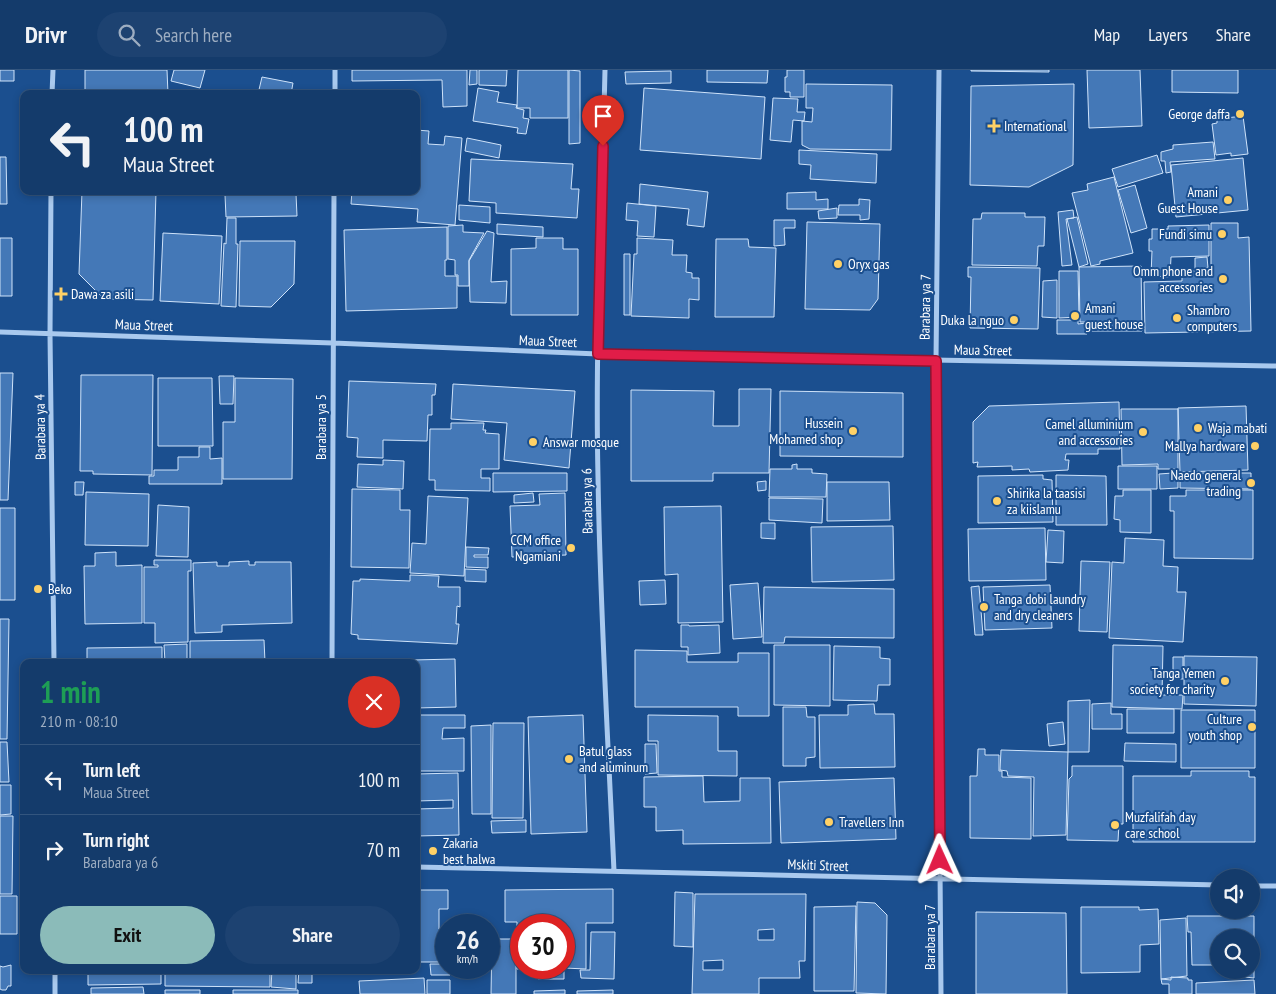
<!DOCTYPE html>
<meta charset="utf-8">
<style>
:root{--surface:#143b6b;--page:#1d4271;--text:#f1f3f6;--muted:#9dadc1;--line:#33557e;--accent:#8bbbb9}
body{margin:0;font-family:"PT Sans Narrow",sans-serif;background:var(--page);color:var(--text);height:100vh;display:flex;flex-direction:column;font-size:19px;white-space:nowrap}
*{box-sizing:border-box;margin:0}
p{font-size:16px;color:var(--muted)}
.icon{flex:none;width:28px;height:28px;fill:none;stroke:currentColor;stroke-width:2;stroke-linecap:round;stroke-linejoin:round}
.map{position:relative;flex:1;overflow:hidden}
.side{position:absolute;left:20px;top:589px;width:400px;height:315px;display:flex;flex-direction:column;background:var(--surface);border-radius:10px;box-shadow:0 2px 8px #0003,0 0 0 1px var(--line)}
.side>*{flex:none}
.top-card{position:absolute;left:20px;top:20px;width:400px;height:105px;border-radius:10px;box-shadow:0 2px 8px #0003,0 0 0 1px var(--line);background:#143b6b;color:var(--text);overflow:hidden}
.tools{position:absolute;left:1210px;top:799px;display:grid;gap:10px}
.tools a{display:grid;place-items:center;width:50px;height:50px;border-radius:50%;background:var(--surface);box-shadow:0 2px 8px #0003,0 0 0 1px var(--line);font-size:25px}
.speed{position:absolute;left:435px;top:844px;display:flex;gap:10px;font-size:25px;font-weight:700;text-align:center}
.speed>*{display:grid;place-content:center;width:65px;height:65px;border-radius:50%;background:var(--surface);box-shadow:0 2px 8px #0003,0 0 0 1px var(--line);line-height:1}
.speed small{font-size:12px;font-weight:400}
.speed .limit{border:8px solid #d22;background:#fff;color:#111}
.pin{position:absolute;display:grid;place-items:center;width:42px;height:42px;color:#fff;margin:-51px -21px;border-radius:50% 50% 50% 0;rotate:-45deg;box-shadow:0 0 5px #0007}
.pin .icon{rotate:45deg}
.me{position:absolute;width:55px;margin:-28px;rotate:359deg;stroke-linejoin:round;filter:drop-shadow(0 0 4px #0008)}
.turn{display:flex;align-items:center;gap:18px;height:105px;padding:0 20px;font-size:22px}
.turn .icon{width:65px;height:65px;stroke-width:2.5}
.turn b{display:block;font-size:35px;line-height:42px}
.round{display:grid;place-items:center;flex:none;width:52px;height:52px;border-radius:26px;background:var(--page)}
.head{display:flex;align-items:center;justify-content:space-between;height:85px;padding:0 20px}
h1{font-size:30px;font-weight:800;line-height:38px;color:#1e9e55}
.cta{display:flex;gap:10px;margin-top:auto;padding:10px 20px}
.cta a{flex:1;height:58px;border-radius:30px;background:var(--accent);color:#111;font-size:20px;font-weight:800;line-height:58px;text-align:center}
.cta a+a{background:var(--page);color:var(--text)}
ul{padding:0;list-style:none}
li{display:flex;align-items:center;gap:15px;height:70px;padding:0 20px;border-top:1px solid var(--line)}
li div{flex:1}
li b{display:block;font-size:19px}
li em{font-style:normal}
header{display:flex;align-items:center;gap:30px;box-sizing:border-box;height:70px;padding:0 25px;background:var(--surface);border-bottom:1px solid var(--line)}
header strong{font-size:24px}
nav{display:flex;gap:28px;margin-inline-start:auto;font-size:18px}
.search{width:350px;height:45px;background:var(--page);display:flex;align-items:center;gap:12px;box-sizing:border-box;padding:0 18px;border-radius:28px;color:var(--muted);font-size:19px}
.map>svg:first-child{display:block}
.building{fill:#4478b7;stroke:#cfe3fa;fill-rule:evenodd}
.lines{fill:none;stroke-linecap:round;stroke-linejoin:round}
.minor{stroke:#a9c9ee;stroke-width:5}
.route-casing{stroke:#92132f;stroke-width:12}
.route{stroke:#e11d48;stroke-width:9}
.poi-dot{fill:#ffd166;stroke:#1b4f8f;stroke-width:2}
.labels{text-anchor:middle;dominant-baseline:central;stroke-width:4;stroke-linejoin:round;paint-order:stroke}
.poi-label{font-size:14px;fill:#fff;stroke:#1b4f8f;text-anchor:start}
.street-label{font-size:14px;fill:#fff;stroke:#1b4f8f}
</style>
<header>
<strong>Drivr</strong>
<div class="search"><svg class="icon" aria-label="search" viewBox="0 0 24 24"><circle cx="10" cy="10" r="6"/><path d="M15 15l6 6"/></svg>Search here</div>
<nav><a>Map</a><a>Layers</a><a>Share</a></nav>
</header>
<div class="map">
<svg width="1276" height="924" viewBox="0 0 1276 924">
<rect width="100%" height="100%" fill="#1b4f8f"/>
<path class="building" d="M0,0H14V11H0Z
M85,0H167L168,24H85Z
M174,0H205L200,18L171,11Z
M352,0H467V36L443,37L442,10L352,11Z
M470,0H477V14L469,15Z
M479,0H507L506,16L479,15Z
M518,0H568V48H530V38H517Z
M569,0L580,1V73L569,74Z
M707,0H768L767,13L707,12Z
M787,0H804V27H790V22H785V7H787Z
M971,0H1049V2L971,1Z
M1087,0H1140L1142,56L1089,58Z
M1172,0H1238V23L1172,22Z
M671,1V13L626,14L625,2Z
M262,7L293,13L291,24H258Z
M806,14L892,15L891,80L810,79L802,75V51L812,52L813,38H806Z
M1074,14L1073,95L1029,117L970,115L971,16Z
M478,18L499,22L497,32L517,35L516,38L524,40L523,48L529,49L526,64L517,63L518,58L473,51Z
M644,18L765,27L761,89L640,80Z
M773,28L798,29L797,42H805L804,51L793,50L791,72L770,70Z
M1243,46L1248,84L1231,86V83L1216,85L1212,54L1217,53V49Z
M416,60L429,61L428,74L444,75L445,66L462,68L455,155L417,152L418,139L351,134L352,121H416Z
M467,68L501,75L499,88L465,81Z
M1213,72L1215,89L1170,92L1171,102L1166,103L1165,91H1161V82L1173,79V75Z
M799,80L877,84L876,113L810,109L811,95L799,94Z
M1157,85L1163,103L1118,117L1112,99Z
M0,87H6L7,134H0Z
M1243,88L1248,140L1176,147L1171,95Z
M471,89L573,94L571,119H579L577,148L496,143V133L469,131Z
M1114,107L1133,183L1100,191V194L1091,196L1072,123L1088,120L1087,114Z
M640,114L708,122L704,157L687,155L689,139L639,134Z
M1135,115L1147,158L1131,163L1118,120Z
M82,121H156L153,230L104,229L79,204Z
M816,122V130L828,129V139H787V123Z
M296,124L297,146L226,147L225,125Z
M859,129L870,130L869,149L860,150V145H838L839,135H859Z
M627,133L656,136L654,167L637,166L638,151L626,150Z
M459,135L490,137V153L459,150Z
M837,138V148L819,149L818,141Z
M1073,140L1074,148L1066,149L1072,195L1062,196L1058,142Z
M982,143H1025V147H1045L1044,176H1038L1037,196L972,195L973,149H981Z
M1077,147L1088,194L1079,197L1067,149Z
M227,148H236V174H238L236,237L221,236L224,173L226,174Z
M774,150H795V158H784L785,175L774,176Z
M807,152L880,154L878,229L870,240L805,239Z
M1211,153H1238V168L1249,167L1251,261L1145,263L1144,212L1182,211V201H1211Z
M497,154L543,157V167L497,164Z
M463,155V162L484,163L469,190V216H458V205H455V190L448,189V156Z
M1209,155V186L1171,187L1170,207L1151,206L1152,181H1149V169H1152V159H1168V156Z
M447,157V190H445V206H457V238L346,241L344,160Z
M487,161L494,163L491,212L507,211L506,233L470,232L469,191Z
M163,163L222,166L219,234L160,231Z
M0,168H12V226H0Z
M536,168H563V179H578V245H511V179L536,178Z
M637,168L673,170L672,185H687L686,202L692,203V208H699V230L689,229V248L631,246L634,184H637Z
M716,169H748L749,177L776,178L774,247H715Z
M240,171H295L294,214L271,237L239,236Z
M624,184H630V245H624Z
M1207,187L1208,198L1195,199V188Z
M1141,196L1142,261H1091L1090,252H1080L1079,197Z
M968,197L1040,198L1038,259L970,258L971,207H968Z
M1059,201H1078L1079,247L1059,248Z
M1057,210V248L1042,247L1043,211Z
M1057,250H1078V254L1086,253L1087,264H1057Z
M0,303H13L8,430H0Z
M81,305H153L152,405L93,404V401H80Z
M219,306H234L233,334H220Z
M158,308H212L213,376H158Z
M235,308L293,309L292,409H223V352H235Z
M349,311L436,314L435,325H432V345H428L427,371L383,370V388L357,387L358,368L347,367Z
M453,314L575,321L569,398L504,390L507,353L451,349Z
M739,319H771L769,403H713V411H631V320L714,321L713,356H739Z
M780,321L903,323V387L780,386Z
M1119,332L1120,379H1098V384H1066L1065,390H1069L1068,400L1030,402L1029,399L1012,400V396L977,397L978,392L973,393V352L989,336Z
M1246,336L1248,400L1180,402L1178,338Z
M1121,339H1178V399H1158V394L1122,395Z
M451,353H484L483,360H486L485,363L499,364V399H481V408H490V421L435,420V410H429L430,359H451Z
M199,377H210V389L222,388V414H149V406H154V400H178V387H199Z
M383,390L404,391L403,419L357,417L358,394L383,395Z
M797,394V399H812V403L827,404L826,427H769L770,399H792V395Z
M1118,396H1157V419H1118Z
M493,403H567V421L493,422Z
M1173,403V406H1178V418L1160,419L1159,404Z
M1180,403H1251V419L1180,418Z
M1043,405V409L1052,410L1053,452L978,453V406Z
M1056,405L1106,406L1107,455H1056Z
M766,411V420L758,421L757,412Z
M75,412H84L83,425H75Z
M827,412H889L890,450L827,451Z
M352,419L400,420V440H410L409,498L351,497Z
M1123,420H1151V463L1120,462V450L1114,449L1115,426H1123Z
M1186,420H1253V489L1174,488V441H1170V426H1186Z
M86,422L149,424L148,476L85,475Z
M533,423L534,432L514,433V425Z
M565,423L566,485L512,487L510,436L540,435L539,424Z
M428,426L468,428L464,506L410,503L412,473L426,474Z
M769,428L823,429L822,453L769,450Z
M158,435L189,437L188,487L156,486Z
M721,436L723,552L678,553V504L665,505L664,437Z
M0,438H15V530H0Z
M761,453H775V469L761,468Z
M893,456L894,510L812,512L811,457Z
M1045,458L1046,510L969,511L968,459Z
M1048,460L1064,461L1063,493L1046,492Z
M1125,468L1164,470L1163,496L1178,497L1177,522H1186L1183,572L1109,568L1112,492L1124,493Z
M466,477L489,478L488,485H474V487H488V498L466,497Z
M116,482V496L142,495V553L85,554L84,496H95V483Z
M154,490H191V501H188V572L155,573V553H144V497H158V495H154Z
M249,491V495H255V492H291L292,553L222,555V562L195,563L193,493L217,492V496H229V492Z
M1081,491L1110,492L1107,562L1079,561Z
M465,499L486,500V512L465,511Z
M410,505L439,506L438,517H460V537L457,536L456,554H459L457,574L358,569V565L351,564L353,511H360V509L410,511Z
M665,510L666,534L640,535L639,511Z
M758,513L762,567L733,569L730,515Z
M1050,515L1052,558L985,560L983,517Z
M979,516L983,565H975L971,517Z
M764,517L894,519V568L785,567L784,573H763Z
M0,549H9L7,669H0Z
M681,555H689V556L719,555L720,583L688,585V577H681Z
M264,570L265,592H190V571Z
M187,574V592H165L164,575Z
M774,575H830V636L774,635Z
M1113,575L1163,576L1162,625H1183L1182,639L1112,637Z
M834,576L880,577V588L890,589V615H878L877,631L833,630Z
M162,577V592H87V578Z
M635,580L687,581V592H738V583H769V646H738V637H635Z
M1184,586L1257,587L1256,636L1184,634Z
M1173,587H1183V609H1173Z
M455,589L456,637L416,638V592H370V591Z
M1090,630L1089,682H1068V631Z
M1111,633V644H1122V659H1092V634Z
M874,634L875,644H894L895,697L820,698L819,645H848V635Z
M783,637H806L807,647H815V687L806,688V696H783Z
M1127,639H1174V663H1127Z
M1181,640H1255V698H1181Z
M416,645H465V658H443L442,669L464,668V701H416Z
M583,645L587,762L531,764L528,647Z
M648,645L718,646V681H737V706L658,705V671H648Z
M1063,652L1065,674L1049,676L1047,654Z
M493,653H524L523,748H492Z
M491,655V744H472L471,656Z
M0,672H7L9,712H0Z
M1125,673L1176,674V692L1124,691Z
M645,674H656L657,703L645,704Z
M978,679H985V685H999V701H1002V707L1031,708V769L970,768V706H977Z
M1001,680L1068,682L1066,765L1033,766L1034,707L1008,706L1007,701L1000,700Z
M1072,696H1123V754H1119L1118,771L1067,770L1069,709L1072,706Z
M1191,701H1249V707H1255V772H1133V706H1191Z
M458,703L459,765L416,766V739L453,738V730L416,731V704Z
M703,706L704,732L740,731V708H770L771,773L683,774V760L656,761V737H644V707Z
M894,708L896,769L781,773L779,712Z
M0,715H11V744L0,745Z
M0,746H13L12,824H0Z
M526,750V762L492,763L491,751Z
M613,819V853H586V899L564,898V909H538L537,899H517V852H505V820ZM521,855H564V898H521Z
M416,820H448V839H439V859H446V892H416Z
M675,822L693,823V877L674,876Z
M695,824H806L805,891H799L800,908H759V924H692ZM774,859V870H758V860ZM723,890V900H703V891Z
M0,826H17V864H0Z
M857,832L875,833L887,845L886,924L856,923Z
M856,836L854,921H814V837Z
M1081,837H1139V840L1158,839L1159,874L1140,875V902L1081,903Z
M976,842L1066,843L1067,924H976Z
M1187,846H1254V895H1251V868H1219V895H1192L1191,862H1188Z
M1186,848L1187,906L1161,909L1160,850Z
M591,862H615L614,909L581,908L580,900H590Z
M492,869H516V924H491Z
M430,894H446V898H450V905H431Z
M11,895V916H8L6,920H2L0,919V896L3,897Z
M1251,896H1254V908L1245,907L1246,900H1251Z
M88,900H161V914L88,915Z
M165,900H270V917L165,916Z
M272,900H296V919L271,917Z
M299,900H312V913H298Z
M1171,907L1188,908V910H1192V924H1169V914H1162L1161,909L1171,910Z
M424,908L425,924H360L359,911Z
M427,910H450V924H427Z
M1254,910L1255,924H1196V913Z
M143,917L144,924H91V918Z
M165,920H200V924H165Z
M233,920H298V924H233Z
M565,920V924H534V921Z
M613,920V924H577V921Z"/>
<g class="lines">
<path class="minor" d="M605,0C602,135 595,271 598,407C600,538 608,670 614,801
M939,0L936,291L941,924
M52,24L53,0
M335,24V0
M51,121L50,264L54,592
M0,262L333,273L598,284L1276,296
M332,592L334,121
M416,797L1219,815
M1251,816H1276
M55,924V900"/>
</g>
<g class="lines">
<g class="route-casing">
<path id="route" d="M603,76L598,284L936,291L940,790"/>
</g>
<use href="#route" class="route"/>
</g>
<g class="poi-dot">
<circle cx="1240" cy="44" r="5"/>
<path d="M991.5 48.5h5v5h5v5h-5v5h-5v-5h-5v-5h5z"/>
<circle cx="1228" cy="130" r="5"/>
<circle cx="1222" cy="164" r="5"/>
<circle cx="838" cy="194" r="5"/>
<circle cx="1223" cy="209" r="5"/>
<path d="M58.5 216.5h5v5h5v5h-5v5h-5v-5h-5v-5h5z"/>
<circle cx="1075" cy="246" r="5"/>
<circle cx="1177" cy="248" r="5"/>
<circle cx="1014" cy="250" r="5"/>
<circle cx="1198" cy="358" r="5"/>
<circle cx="853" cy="361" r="5"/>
<circle cx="1143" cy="362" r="5"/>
<circle cx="533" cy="372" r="5"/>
<circle cx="1255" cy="376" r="5"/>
<circle cx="1251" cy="413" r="5"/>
<circle cx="997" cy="431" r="5"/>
<circle cx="571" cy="478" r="5"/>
<circle cx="38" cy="519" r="5"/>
<circle cx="984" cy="537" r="5"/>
<circle cx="1225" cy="611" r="5"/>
<circle cx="1252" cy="657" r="5"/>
<circle cx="569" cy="689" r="5"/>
<circle cx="829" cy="752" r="5"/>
<circle cx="1115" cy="755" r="5"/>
<circle cx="433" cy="781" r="5"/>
</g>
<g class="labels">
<g class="poi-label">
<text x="1230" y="44" text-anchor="end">George daffa</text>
<text x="1004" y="56">International</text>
<text x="1218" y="122" text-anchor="end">Amani<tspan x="1218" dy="16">Guest House</tspan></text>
<text x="1212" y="164" text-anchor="end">Fundi simu</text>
<text x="848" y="194">Oryx gas</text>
<text x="1213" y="201" text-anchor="end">Omm phone and<tspan x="1213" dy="16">accessories</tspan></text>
<text x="71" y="224">Dawa za asili</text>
<text x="1085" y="238">Amani<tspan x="1085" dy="16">guest house</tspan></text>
<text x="1187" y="240">Shambro<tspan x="1187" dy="16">computers</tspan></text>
<text x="1004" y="250" text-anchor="end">Duka la nguo</text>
<text x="843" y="353" text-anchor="end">Hussein<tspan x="843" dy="16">Mohamed shop</tspan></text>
<text x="1133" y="354" text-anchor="end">Camel alluminium<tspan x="1133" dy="16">and accessories</tspan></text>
<text x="1208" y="358">Waja mabati</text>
<text x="543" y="372">Answar mosque</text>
<text x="1245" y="376" text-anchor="end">Mallya hardware</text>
<text x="1241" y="405" text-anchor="end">Naedo general<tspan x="1241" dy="16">trading</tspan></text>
<text x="1007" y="423">Shirika la taasisi<tspan x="1007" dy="16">za kiislamu</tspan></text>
<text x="561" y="470" text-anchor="end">CCM office<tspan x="561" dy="16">Ngamiani</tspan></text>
<text x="48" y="519">Beko</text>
<text x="994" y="529">Tanga dobi laundry<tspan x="994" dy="16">and dry cleaners</tspan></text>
<text x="1215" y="603" text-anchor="end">Tanga Yemen<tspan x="1215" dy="16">society for charity</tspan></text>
<text x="1242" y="649" text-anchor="end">Culture<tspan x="1242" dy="16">youth shop</tspan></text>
<text x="579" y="681">Batul glass<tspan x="579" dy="16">and aluminum</tspan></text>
<text x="1125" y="747">Muzfalifah day<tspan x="1125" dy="16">care school</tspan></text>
<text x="839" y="752">Travellers Inn</text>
<text x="443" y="773">Zakaria<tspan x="443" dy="16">best halwa</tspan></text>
</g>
<g class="street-label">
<text transform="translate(925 237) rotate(-89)">Barabara ya 7</text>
<text transform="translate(144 255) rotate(2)">Maua Street</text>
<text transform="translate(548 271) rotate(2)">Maua Street</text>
<text transform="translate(983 280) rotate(1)">Maua Street</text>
<text transform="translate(40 357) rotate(-91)">Barabara ya 4</text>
<text transform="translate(321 357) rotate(-90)">Barabara ya 5</text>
<text transform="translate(587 431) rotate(-91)">Barabara ya 6</text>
<text transform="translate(818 795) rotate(2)">Mskiti Street</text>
<text transform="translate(930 867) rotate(-90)">Barabara ya 7</text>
</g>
</g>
</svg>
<div class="tools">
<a><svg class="icon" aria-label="sound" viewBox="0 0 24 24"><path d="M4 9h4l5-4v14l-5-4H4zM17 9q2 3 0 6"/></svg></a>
<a><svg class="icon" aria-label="search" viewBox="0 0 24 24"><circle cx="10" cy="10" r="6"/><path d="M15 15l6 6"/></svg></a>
</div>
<div class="speed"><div>26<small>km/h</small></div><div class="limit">30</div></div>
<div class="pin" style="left:603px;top:76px;background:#d93025"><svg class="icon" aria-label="arrive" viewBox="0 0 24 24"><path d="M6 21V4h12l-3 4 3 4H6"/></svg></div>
<svg class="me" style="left:940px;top:790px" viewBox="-20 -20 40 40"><path d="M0-17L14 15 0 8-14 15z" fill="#e11d48" stroke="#fff" stroke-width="4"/></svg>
<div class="top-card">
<div class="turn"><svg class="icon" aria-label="left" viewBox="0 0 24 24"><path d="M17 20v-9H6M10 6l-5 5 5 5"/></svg><div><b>100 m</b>Maua Street</div></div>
</div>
<section class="side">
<div class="head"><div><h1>1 min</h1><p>210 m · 08:10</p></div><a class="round" style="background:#d93025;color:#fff"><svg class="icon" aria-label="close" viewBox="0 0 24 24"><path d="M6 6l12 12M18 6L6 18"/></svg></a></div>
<ul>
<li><svg class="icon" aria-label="left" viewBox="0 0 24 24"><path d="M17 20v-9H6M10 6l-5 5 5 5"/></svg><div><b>Turn left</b><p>Maua Street</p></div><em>100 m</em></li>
<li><svg class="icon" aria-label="right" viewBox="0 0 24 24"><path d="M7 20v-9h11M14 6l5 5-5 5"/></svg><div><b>Turn right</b><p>Barabara ya 6</p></div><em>70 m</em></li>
</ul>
<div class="cta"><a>Exit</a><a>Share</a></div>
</section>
</div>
